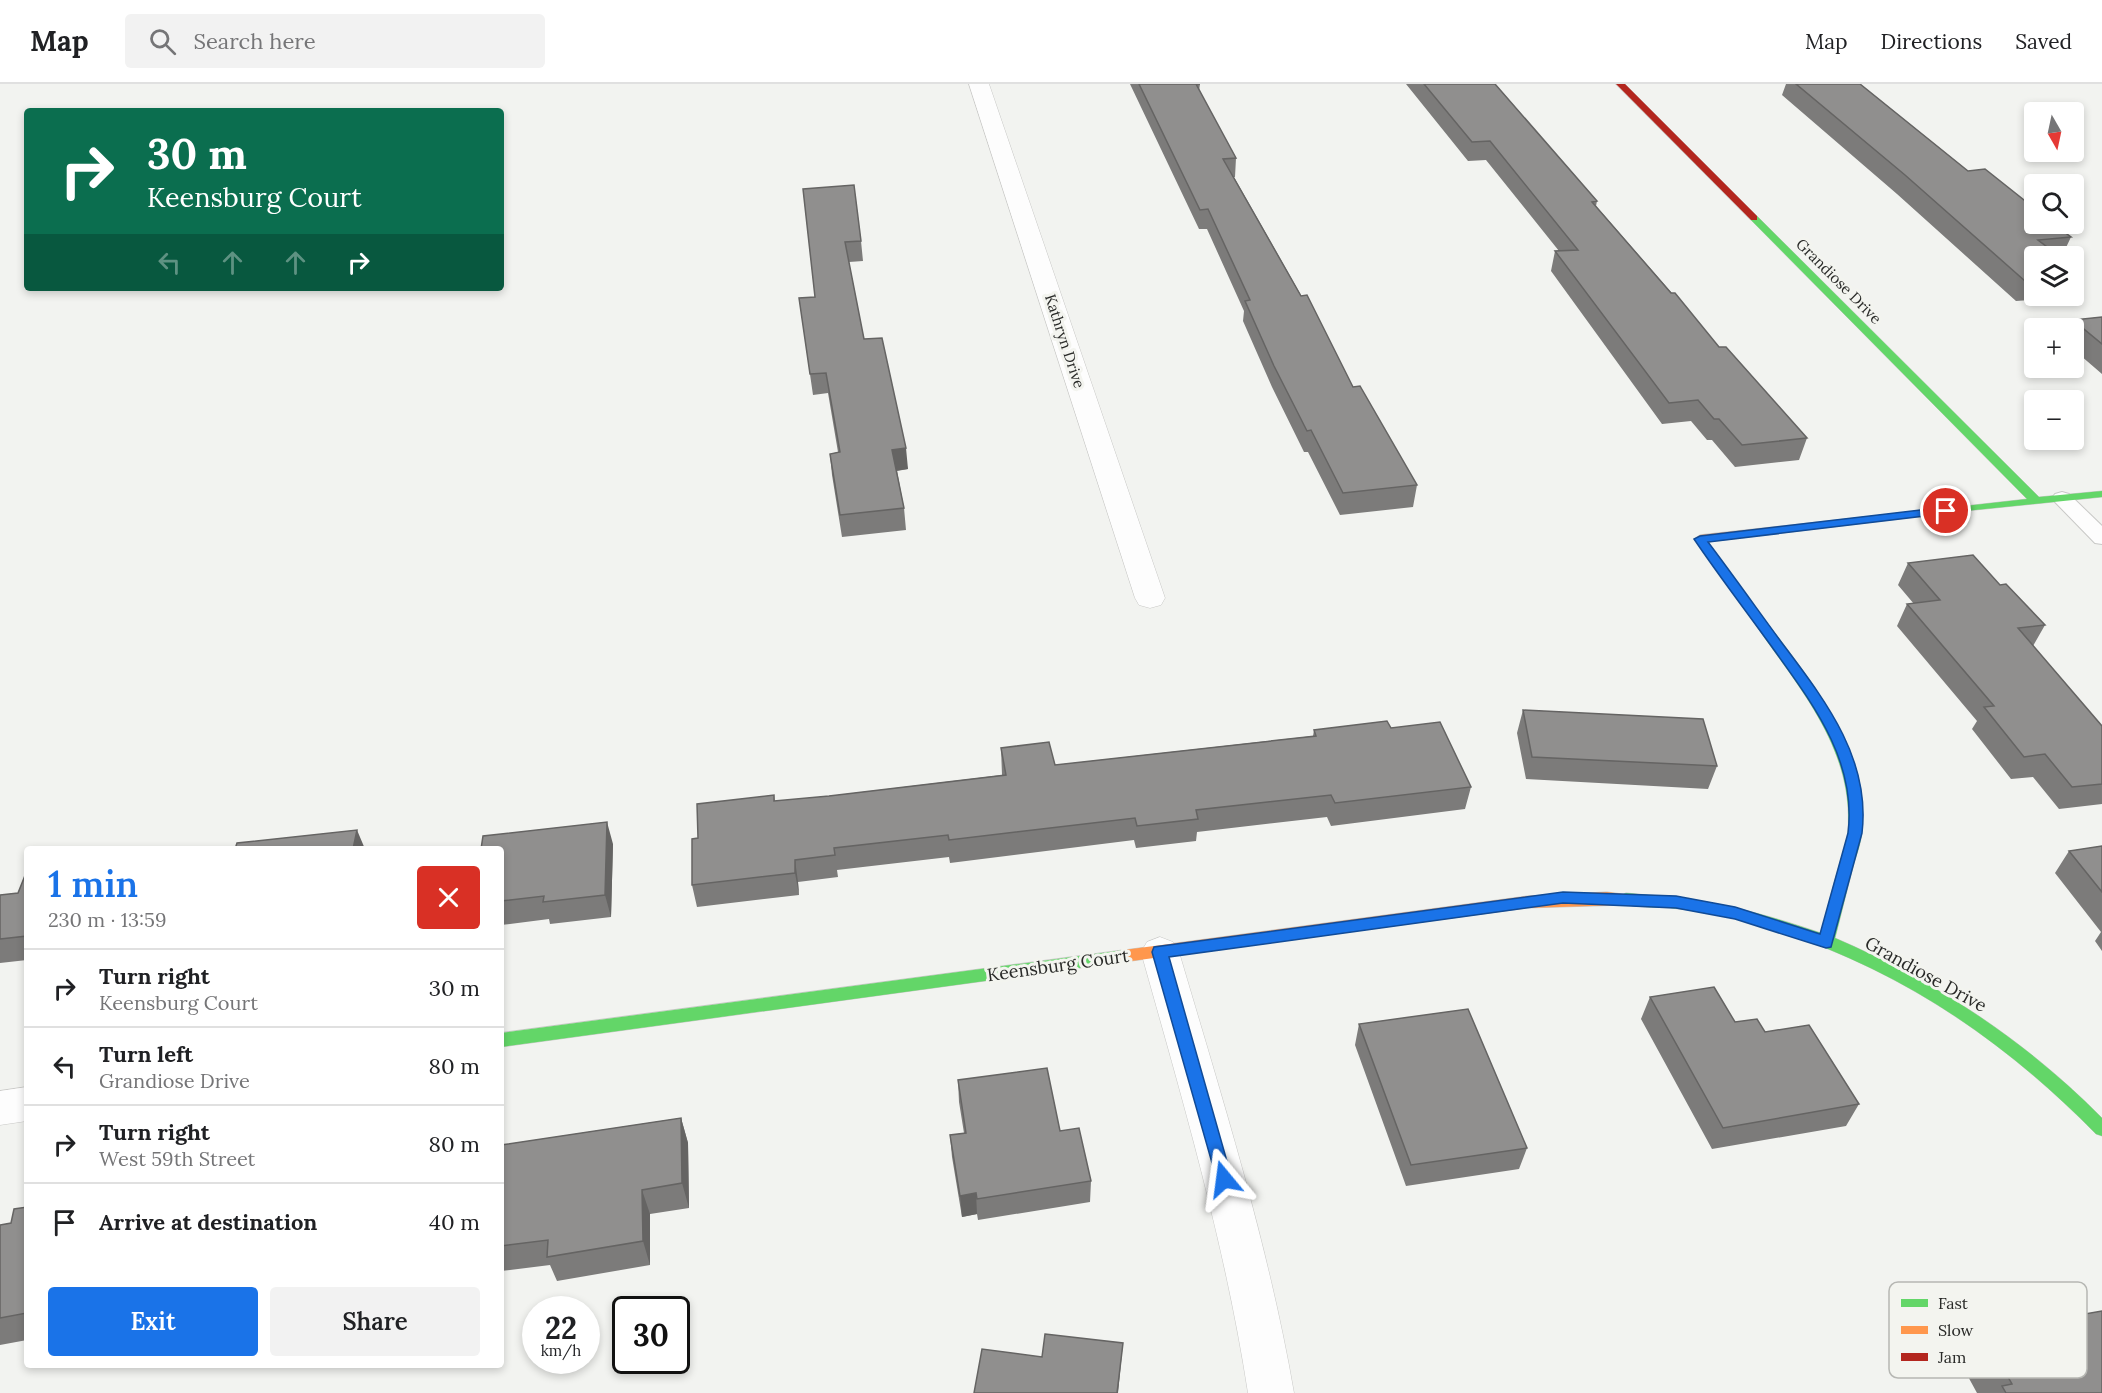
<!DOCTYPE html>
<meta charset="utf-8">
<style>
:root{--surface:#fff;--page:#f2f2f2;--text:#202124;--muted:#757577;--line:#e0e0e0;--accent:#1a73e8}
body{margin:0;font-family:Lora,serif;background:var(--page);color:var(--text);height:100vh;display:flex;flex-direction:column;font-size:22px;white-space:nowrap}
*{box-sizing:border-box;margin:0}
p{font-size:20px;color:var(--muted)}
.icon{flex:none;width:33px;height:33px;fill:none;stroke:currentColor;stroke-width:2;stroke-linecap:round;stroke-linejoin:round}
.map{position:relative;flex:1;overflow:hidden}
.sheet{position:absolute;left:24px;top:762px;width:480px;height:522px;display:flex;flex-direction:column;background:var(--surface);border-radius:6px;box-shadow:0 3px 9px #0003}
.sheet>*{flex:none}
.guide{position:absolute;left:24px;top:24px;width:480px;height:183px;border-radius:6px;box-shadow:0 3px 9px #0003;background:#0b6e4f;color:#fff;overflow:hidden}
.needle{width:39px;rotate:171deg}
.tools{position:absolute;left:2024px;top:18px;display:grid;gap:12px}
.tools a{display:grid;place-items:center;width:60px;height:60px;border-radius:6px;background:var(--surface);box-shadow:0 3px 9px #0003;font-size:30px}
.speed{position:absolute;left:522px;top:1212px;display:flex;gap:12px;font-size:30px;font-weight:700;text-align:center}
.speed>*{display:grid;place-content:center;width:78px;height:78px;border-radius:50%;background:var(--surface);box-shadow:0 3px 9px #0003;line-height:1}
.speed small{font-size:15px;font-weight:400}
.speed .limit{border:3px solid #111;border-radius:9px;background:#fff;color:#111}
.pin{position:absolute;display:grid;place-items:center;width:51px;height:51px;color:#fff;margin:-26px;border:3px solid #fff;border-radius:50%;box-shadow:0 2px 6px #0007}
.me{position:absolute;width:66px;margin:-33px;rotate:344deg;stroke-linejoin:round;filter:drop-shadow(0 0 4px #0008)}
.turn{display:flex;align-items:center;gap:21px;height:126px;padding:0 24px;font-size:27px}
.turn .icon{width:78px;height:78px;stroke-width:2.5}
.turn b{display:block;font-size:42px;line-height:51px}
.lanes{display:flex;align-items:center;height:57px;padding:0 24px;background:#0003;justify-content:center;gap:30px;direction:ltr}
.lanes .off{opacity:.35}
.round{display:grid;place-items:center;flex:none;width:63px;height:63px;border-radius:6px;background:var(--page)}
.head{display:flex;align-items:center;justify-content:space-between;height:102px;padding:0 24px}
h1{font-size:36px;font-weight:600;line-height:45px;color:var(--accent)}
.cta{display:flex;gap:12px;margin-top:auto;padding:12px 24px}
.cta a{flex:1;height:69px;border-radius:6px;background:var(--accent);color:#fff;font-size:24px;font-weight:600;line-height:69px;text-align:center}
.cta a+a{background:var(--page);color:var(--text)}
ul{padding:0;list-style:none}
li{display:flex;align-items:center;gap:18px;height:78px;padding:0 24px;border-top:2px solid var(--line)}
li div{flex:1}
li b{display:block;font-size:22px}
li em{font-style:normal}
header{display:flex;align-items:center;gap:36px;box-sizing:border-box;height:84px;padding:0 30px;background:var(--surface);border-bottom:2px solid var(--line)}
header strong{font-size:28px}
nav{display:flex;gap:33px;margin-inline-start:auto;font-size:21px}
.search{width:420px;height:54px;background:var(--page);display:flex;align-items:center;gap:15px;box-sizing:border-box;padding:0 21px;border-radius:6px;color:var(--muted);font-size:22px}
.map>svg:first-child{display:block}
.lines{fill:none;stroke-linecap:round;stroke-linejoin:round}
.lane-casing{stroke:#c8c8c6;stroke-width:2}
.street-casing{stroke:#c8c8c6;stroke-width:1}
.fast-casing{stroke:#c8c8c6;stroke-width:1}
.slow-casing{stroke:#c8c8c6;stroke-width:1}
.jam-casing{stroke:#c8c8c6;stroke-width:1}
.lane{fill:#fdfdfd;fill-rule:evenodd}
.street{fill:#fdfdfd;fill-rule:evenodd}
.fast{fill:#63d668;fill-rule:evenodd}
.slow{fill:#ff974d;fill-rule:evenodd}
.jam{fill:#b3261e;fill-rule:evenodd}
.wall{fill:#7c7b7a}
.shaded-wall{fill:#656463}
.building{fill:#908f8e;stroke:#656463;stroke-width:1.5}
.route{fill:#1a73e8;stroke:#114b97;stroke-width:1.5}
.labels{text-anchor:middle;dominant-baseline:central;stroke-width:6;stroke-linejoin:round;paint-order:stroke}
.far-street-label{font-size:15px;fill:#292a28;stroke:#f3f4ef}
.street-label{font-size:18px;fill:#292a28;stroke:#f3f4ef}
.key{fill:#f3f4ef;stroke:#b6b7b3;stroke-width:1.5}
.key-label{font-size:16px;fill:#292a28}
</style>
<header>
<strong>Map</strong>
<div class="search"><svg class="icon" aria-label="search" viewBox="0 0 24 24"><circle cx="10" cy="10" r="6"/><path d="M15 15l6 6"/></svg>Search here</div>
<nav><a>Map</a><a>Directions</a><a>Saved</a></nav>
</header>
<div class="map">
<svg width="2102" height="1309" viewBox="0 0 2102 1309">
<rect width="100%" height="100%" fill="#f2f3f0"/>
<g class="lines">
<g class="lane-casing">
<path id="lane" d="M2062,408L2069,410L2102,442V460L2095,459L2055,418L2052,414L2055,410Z"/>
</g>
<g class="street-casing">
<path id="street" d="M969,0H989L1165,514L1161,521L1150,524L1139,521L1135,514Z
M1160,853L1173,858L1179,868C1222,1014 1268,1159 1294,1309H1248C1225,1159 1182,1014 1141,868L1147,858Z
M27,1003V1037L0,1041V1007Z"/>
</g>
<g class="fast-casing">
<path id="fast" d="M1751,132H1757L2039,413L2102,407V413L1907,433L1905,431L1911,428L2027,415L1751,136Z
M1757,530L1761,531C1809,594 1868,663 1862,747C1861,761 1855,774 1852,787C1846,809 1841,832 1835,854C1935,897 2025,956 2102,1034V1052L2096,1050C1994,946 1879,872 1738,835C1716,830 1693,826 1670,824C1654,823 1636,824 1621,819L1619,815L1621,811L1626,809C1646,811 1666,812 1686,815C1733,821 1777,834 1821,849C1827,827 1832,805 1839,782C1842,771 1847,759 1848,747C1854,661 1795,600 1751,534Z
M1124,866L1129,868L1132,872L1129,876L1124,878L501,963V949Z"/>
</g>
<g class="slow-casing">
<path id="slow" d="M1911,428L1917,431L1915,433L1708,458L1763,534L1757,538L1753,537L1694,455L1700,451Z
M1607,808L1631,811L1633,815L1631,819L1626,821L1527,824L1124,878L1119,876L1116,872L1119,868L1124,866L1527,812Z"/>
</g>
<g class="jam-casing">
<path id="jam" d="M1616,0H1625L1757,132V136H1751Z"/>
</g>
<use href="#lane" class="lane"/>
<use href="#street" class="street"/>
<use href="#fast" class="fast"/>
<use href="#slow" class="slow"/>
<use href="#jam" class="jam"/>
</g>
<path class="wall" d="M1130,0H1200L1199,7L1236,74L1235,93H1234L1353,303L1417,401L1413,423L1340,431L1308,368H1304L1272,303L1243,237L1244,227L1207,145H1199Z
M1406,0H1495L1597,117L1596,122L1719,263L1807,354L1799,376L1735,383L1712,356H1707L1691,337L1662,340L1551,187L1555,167H1559L1486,76L1468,77Z
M1786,0H1860L1968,87L2071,153L2062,172H2034V212H2073V184L2082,192L2073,213L2016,217L1897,110L1782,11Z
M803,105L861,157L863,177L849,178L864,255L908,385L897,387L904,424L906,446L842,453L832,391L830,370L838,368L828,309L813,311L799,214L815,213Z
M2102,233V290L2073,265V244H2069L2073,236Z
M1908,479L2000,501L2045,541L2033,562L2102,642V720L2059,725L2033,693L2011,695L1972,645L1977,637L1897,542L1907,520H1914L1898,501Z
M1523,626L1717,682L1708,705L1526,695L1517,649Z
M1391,644L1471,703L1465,725L1331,742L1327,733L1197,748L1196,757L1136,764L1134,756L950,779L949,773L837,786L838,793L798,798L799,811L697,823L692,801L698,754L774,711L775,717L829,712L1002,691L1001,664L1055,681L1313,652L1314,646Z
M613,760L611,833L550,840L549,835L501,841V765Z
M2102,762V867L2095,857L2101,848L2055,789L2069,767Z
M27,789V876L0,879V811L18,809Z
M1650,913L1765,948L1859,1020L1846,1042L1712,1065L1641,935Z
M1359,940L1527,1064L1519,1085L1406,1102L1355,961Z
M958,996L1060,1047L1091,1097L1090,1118L978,1136L977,1130L962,1133L952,1073L950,1051L964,1049L959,1018Z
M681,1034L688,1059L689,1124L650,1130V1181L557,1197L550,1181L501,1187V1061Z
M27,1123V1256L0,1261V1141L11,1139Z
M1982,1248L2102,1309H1977L1959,1276Z"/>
<path class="shaded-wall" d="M906,364L908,385L894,387L892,366Z
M607,738L613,760L611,833L605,811Z
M357,746L365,765H353Z
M795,776L798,798L799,811L795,789Z
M681,1034L688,1059L689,1124L682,1099Z
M642,1106L650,1130V1181L643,1157Z
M976,1109L977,1130L962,1133L960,1112Z
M1123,1259L1118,1309H1117Z"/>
<path class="building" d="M1139,0H1200H1196L1236,74L1223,75L1301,212L1307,211L1353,303L1360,302L1417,401L1343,409L1311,346L1307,347L1274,282L1245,217L1250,216L1208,125L1200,126Z
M1424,0H1495L1597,117L1592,118L1671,209H1675L1719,263H1726L1807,354L1742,361L1719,335H1714L1698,316L1669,319L1555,167L1578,166L1490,57L1472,58Z
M1796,0H1860L1968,87L1985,85L2034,124V140H2053L2071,153L2038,156L2059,172H2034V196L2025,197L1905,91Z
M854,101L861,157L845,158L864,255L882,254L906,364L892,366L904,424L840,431L830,370L840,368L826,289L810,290L799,214L815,213L803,105Z
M2073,184L2082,192L2073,193Z
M2102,233V260L2073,236Z
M1973,471L2000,501L2006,500L2045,541L2018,544L2102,642V700L2072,703L2045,670L2024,673L1984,623L1994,622L1907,520L1940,516L1908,479Z
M1523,626L1703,635L1717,682L1532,673Z
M1387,637L1391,644L1440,638L1471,703L1335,719L1331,711L1196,726L1198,735L1137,742L1135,734L949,756L948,751L834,764L835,771L795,776V789L692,801V755L698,754L697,720L774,711V717L829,712L1006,691L1001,664L1049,658L1055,681L1316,652L1314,646Z
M607,738L605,811L543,818L544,812L501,817V765H481L483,752Z
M357,746L353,765H235L237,759Z
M2102,762V808L2069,767Z
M26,789H27V852L0,855V811L18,809Z
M1714,903L1735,938L1757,935L1765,948L1809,941L1859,1020L1723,1044L1650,913Z
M1468,925L1527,1064L1411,1081L1359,940Z
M1047,984L1060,1047L1079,1044L1091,1097L977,1115L976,1109L960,1112L950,1051L966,1049L958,996Z
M681,1034L682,1099L642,1106L643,1157L547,1173L548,1156L501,1162V1061Z
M27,1123V1229L0,1234V1141L11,1139L14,1125Z
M2102,1227V1309H2006L2002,1302L2012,1300L1982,1248Z
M1045,1250L1123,1259L1117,1309H974L982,1265L1042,1273Z"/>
<path class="route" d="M1946,423L1951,427L1950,429L1708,458C1733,491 1757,525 1782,559C1824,615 1871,674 1862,749L1831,863L1826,864L1735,835L1676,824L1563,819L1169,873L1232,1095L1230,1100L1224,1102L1218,1100L1152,868L1154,863L1563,808L1676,812L1735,823L1820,850L1848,749C1857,676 1812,619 1772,563C1746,527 1719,492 1694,455L1700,452Z"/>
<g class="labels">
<g class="far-street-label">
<text transform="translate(1839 197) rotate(45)">Grandiose Drive</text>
<text transform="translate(1065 257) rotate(72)">Kathryn Drive</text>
</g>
<g class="street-label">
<text transform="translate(1058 881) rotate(-8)">Keensburg Court</text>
<text transform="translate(1926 890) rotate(29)">Grandiose Drive</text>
</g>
</g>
<rect x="1889" y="1198" width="198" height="96" rx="9" class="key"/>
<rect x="1901" y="1215" width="27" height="8" fill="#63d668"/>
<rect x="1901" y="1242" width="27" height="8" fill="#ff974d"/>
<rect x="1901" y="1269" width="27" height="8" fill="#b3261e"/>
<g class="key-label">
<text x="1938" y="1225">Fast</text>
<text x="1938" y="1252">Slow</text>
<text x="1938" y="1279">Jam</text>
</g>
</svg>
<div class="tools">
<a><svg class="needle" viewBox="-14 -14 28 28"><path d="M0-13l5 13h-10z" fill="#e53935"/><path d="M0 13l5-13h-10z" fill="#757577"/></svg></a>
<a><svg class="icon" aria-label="search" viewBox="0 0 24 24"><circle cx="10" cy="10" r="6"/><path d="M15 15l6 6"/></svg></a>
<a><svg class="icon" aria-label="layers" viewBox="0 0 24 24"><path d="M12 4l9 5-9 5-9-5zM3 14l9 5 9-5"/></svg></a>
<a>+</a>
<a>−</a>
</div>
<div class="speed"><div>22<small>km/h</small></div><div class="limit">30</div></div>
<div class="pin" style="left:1946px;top:427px;background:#d93025"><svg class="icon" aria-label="arrive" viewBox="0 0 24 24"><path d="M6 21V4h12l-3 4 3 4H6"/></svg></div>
<svg class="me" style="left:1224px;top:1095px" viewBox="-20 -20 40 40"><path d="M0-17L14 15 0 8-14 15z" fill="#1a73e8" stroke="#fff" stroke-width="4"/></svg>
<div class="guide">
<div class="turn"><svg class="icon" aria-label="right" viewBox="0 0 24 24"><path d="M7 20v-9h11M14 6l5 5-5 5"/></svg><div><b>30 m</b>Keensburg Court</div></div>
<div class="lanes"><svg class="icon off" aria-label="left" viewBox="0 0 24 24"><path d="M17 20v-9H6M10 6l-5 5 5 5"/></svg><svg class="icon off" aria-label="ahead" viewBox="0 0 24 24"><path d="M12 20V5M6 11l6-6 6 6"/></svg><svg class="icon off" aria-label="ahead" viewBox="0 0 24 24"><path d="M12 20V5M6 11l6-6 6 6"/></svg><svg class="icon" aria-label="right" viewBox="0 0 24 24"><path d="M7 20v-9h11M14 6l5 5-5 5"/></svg></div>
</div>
<section class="sheet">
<div class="head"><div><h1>1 min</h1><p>230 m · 13:59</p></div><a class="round" style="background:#d93025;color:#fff"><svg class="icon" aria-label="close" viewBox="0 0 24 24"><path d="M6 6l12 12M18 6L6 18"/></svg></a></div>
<ul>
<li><svg class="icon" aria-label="right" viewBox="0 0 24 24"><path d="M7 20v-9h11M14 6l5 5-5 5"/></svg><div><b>Turn right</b><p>Keensburg Court</p></div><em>30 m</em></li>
<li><svg class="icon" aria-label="left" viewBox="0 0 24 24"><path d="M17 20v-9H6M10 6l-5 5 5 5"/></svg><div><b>Turn left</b><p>Grandiose Drive</p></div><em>80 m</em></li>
<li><svg class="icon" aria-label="right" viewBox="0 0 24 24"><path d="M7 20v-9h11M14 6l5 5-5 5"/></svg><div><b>Turn right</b><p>West 59th Street</p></div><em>80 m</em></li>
<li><svg class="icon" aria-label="arrive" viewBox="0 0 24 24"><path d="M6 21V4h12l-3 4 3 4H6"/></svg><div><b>Arrive at destination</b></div><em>40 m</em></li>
</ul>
<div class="cta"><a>Exit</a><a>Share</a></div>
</section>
</div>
